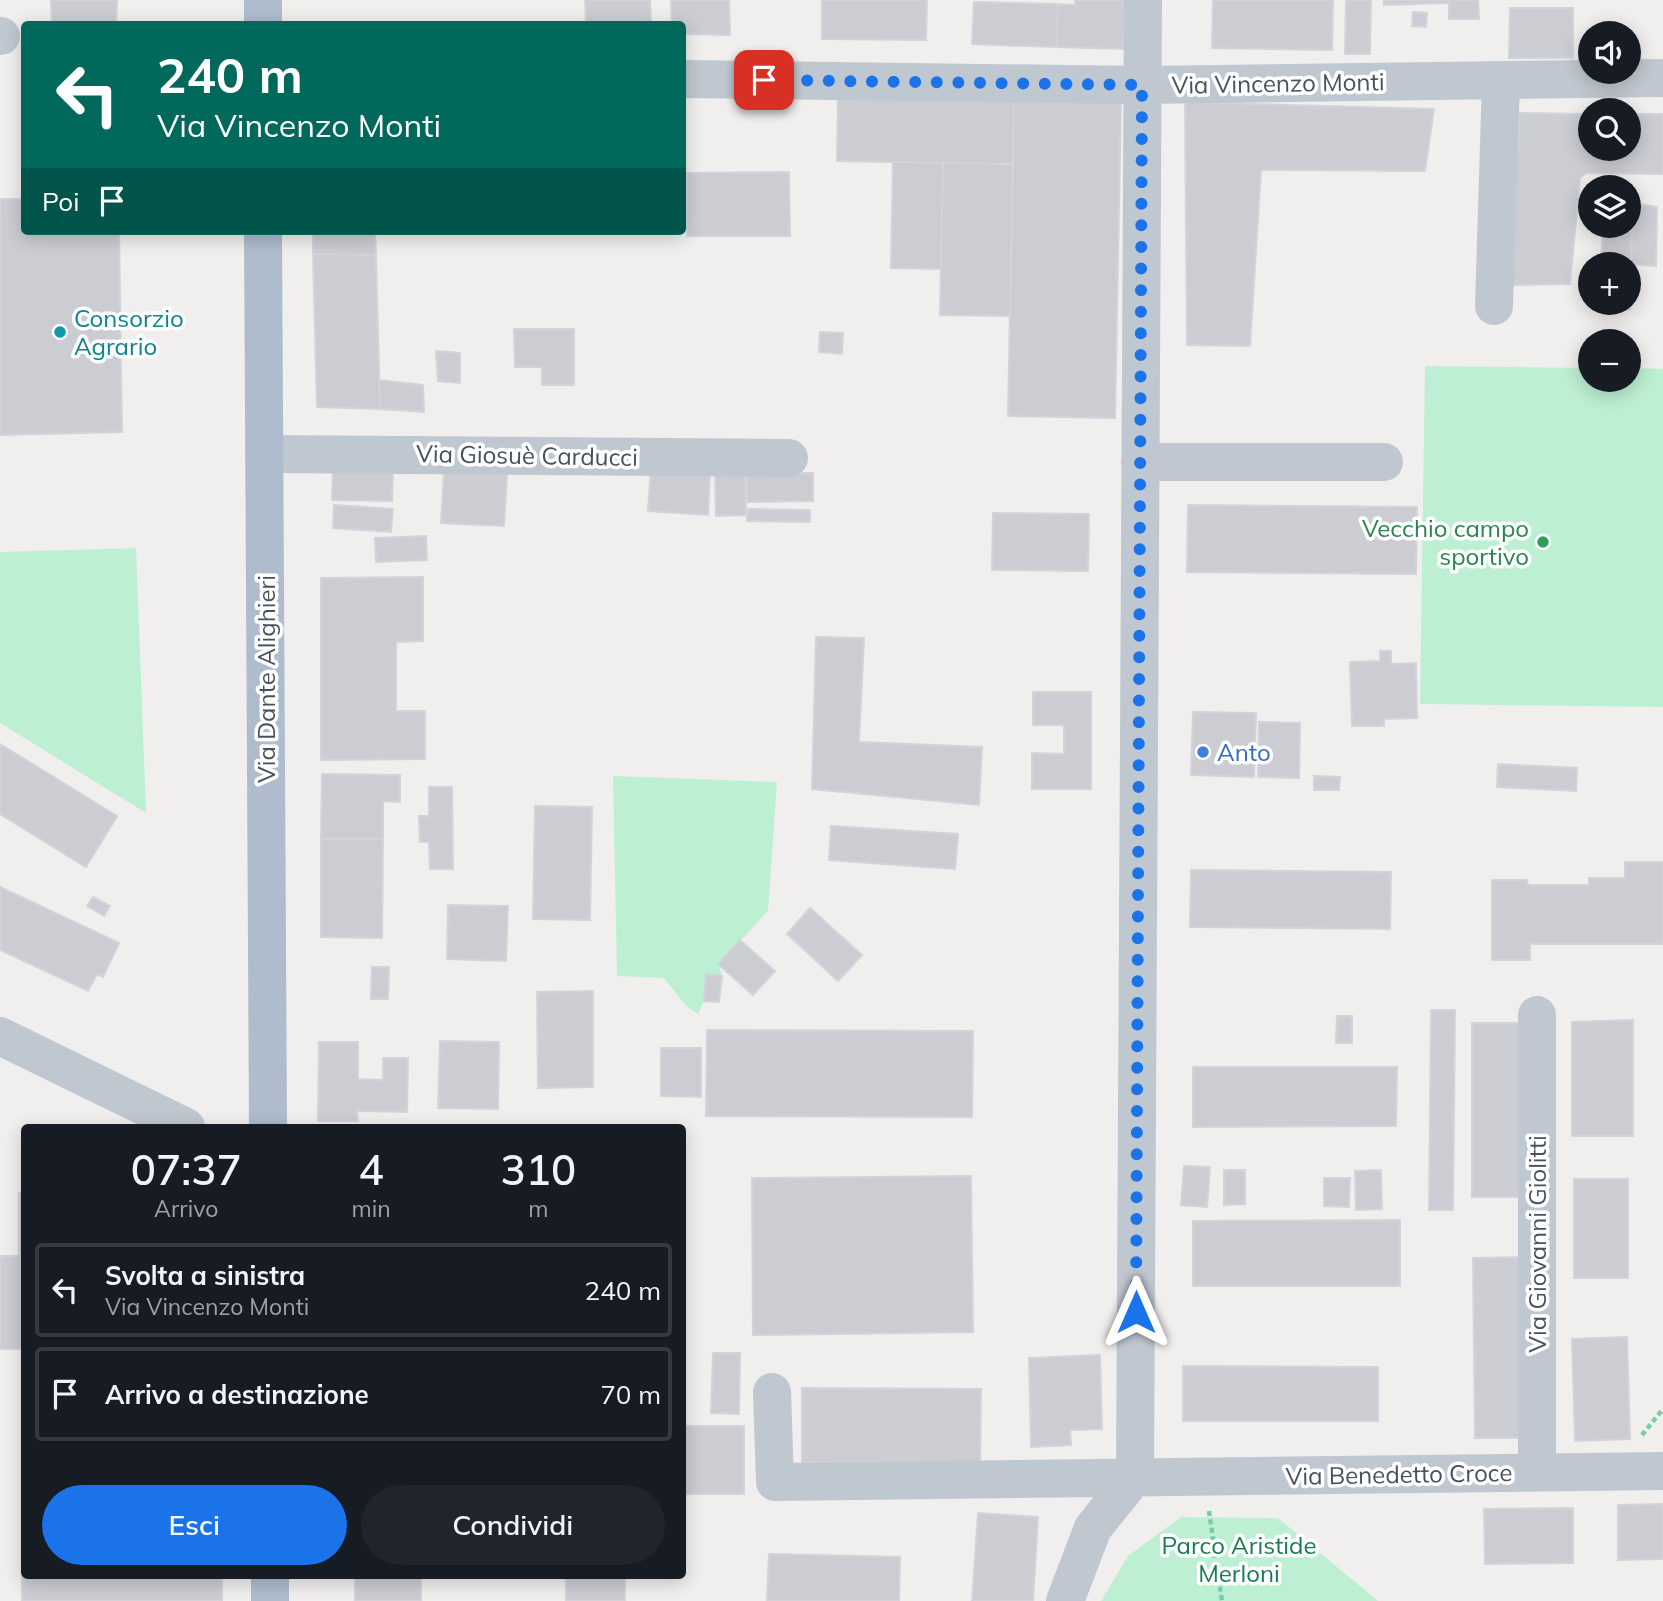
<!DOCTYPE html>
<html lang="it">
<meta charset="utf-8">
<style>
:root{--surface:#171b24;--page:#20242c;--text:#f1f3f6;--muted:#9ea1a6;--line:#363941;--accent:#1a73e8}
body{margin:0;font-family:Mulish,sans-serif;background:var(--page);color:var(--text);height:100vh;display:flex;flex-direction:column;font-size:26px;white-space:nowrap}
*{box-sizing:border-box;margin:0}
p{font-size:23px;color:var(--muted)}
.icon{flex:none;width:38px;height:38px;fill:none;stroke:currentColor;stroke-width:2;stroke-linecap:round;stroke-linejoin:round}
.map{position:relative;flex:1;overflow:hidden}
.side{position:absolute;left:21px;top:1124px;width:665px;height:455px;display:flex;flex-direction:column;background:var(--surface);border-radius:7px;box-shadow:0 4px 18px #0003}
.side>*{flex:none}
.hud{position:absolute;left:21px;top:21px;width:665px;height:214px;border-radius:7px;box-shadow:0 4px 18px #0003;background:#00695c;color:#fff;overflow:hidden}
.tools{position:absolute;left:1578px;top:21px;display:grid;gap:14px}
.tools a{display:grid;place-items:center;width:63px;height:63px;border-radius:50%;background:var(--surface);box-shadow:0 4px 18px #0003;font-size:35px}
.pin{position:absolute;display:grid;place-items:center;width:60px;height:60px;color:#fff;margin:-30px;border-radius:14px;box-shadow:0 4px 10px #0006}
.me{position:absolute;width:77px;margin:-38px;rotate:0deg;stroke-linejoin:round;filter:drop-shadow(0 0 5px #0008)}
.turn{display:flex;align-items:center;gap:24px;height:147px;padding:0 21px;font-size:32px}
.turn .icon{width:91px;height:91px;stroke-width:2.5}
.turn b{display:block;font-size:49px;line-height:60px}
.then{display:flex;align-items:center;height:66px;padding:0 21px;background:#0003;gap:14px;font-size:26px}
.eta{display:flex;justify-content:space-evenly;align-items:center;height:119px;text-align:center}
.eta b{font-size:42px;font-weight:600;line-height:49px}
.button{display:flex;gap:14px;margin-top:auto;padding:14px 21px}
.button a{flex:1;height:80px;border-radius:42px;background:var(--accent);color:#fff;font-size:28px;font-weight:600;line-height:80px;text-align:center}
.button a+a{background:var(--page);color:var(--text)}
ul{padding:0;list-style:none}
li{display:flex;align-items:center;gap:21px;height:94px;margin:0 14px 10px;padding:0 7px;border:4px solid var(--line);border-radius:7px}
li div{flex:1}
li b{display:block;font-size:26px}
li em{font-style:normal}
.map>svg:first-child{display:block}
.green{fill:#bdefd3}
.building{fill:#cbcdd3;stroke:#d2d4da;stroke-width:2}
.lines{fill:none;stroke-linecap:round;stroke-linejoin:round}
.path{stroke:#75cca6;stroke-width:4.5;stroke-dasharray:5 3.5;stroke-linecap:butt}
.minor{stroke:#bfc8d0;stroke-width:38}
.major{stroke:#aebccd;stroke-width:38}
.route{stroke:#1a73e8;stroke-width:12;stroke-dasharray:0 21.6}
.culture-dot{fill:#0f9aa8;stroke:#fff;stroke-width:2.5}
.leisure-dot{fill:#2e9e5b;stroke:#fff;stroke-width:2.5}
.shop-dot{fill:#3f7fe0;stroke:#fff;stroke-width:2.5}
.labels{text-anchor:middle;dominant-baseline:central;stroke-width:7;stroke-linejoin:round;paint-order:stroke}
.street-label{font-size:24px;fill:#47515c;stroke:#fff}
.culture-label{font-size:24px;fill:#0d838f;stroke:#fff;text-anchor:start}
.leisure-label{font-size:24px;fill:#27864d;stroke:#fff;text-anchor:end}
.shop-label{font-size:24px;fill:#366cbe;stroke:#fff;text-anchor:start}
.park-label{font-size:24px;fill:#177d50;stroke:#fff}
</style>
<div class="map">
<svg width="1663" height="1601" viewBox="0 0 1663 1601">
<rect width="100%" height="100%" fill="#f1eeee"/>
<path class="green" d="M1425,366L1591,368V380H1629V368L1663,369V707L1420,704Z
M136,548L146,813L0,723V552Z
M613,776L777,782L768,911L719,964L722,976L706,974L704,1001L698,1014L687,1007L664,978L617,976Z
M1181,1517L1278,1518L1378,1601H1101L1128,1556Z"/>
<path class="building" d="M51,0H117L116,24H52Z
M585,0H650L651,24H586Z
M671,0H729L730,35L682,34V24H672Z
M822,0H927L926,40L822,39Z
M1075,0H1126L1124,49L1056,47L1058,4L1075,5Z
M1213,0H1333L1332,50L1212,48Z
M1346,0H1371L1370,54H1345Z
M1384,0H1478L1479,19H1449V3L1384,5Z
M974,2L1058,4L1056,47L972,44Z
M1510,8H1573V58H1509Z
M1413,12L1427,13L1426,27L1412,26Z
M838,97L1014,100L1013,164L837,161Z
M1014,100L1121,101L1115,418L1008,416Z
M1185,102L1434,109L1425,171L1261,170L1250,346L1187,345Z
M1520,113L1591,114V149H1629V114H1663V174L1586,173L1580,178L1570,284L1510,285Z
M893,162L943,163L941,269L891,268Z
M943,163L1013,164L1010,316L940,315Z
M789,172L790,236H687V173Z
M0,199H24V231H119L122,432L0,435Z
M1633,203L1657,207L1656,266L1631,264Z
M1629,219H1632L1630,309L1599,308L1600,303H1629V264H1601L1603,226H1629Z
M313,231H375L376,255L313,254Z
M313,254L376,255L380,409L317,407Z
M514,329H574V385H542V367H515Z
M820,332L843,333L842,354L819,352Z
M436,351L460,353V383L438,381Z
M379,380L423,385L424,412L380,409Z
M333,467H393L392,501L332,500Z
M651,467L710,471L708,515L648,511Z
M444,472L507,475L504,526L441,523Z
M813,473V501L747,502V474Z
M745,474L746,515L716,516L715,475Z
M334,505L393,509L391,532L333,528Z
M1188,505L1417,507L1416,574L1187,572Z
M747,509L810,510V522L747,521Z
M993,513L1089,514L1088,571L992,570Z
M426,536L427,560L376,562L375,538Z
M423,577V641L396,642V711H425V759L321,760V578Z
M816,637L864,638L859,742L982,747L979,805L812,789Z
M1380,651H1391V664L1416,663L1417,718L1384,719V726H1352L1350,662L1380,661Z
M1033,692H1091V789H1032V753L1064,754V725H1033Z
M1193,712L1256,713L1254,777L1191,775Z
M1259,722L1300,723L1299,778L1258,777Z
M0,744L117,816L86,867L0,814Z
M1498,764L1577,768L1576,791L1497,787Z
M322,774L400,775V802L383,801V839H321Z
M1314,776L1340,777L1339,790H1314Z
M429,787H452L453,869H430L429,842H420L419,816H429Z
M535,806L592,807L590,920L533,919Z
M831,826L958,834L955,869L829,860Z
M321,839H383L382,938L321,937Z
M1625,862H1663V944H1530V960H1492V880H1527L1528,885H1589V878H1625Z
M1191,870L1391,872L1390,929L1190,927Z
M0,887L119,943L103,977L97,974L88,991L0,950Z
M93,897L110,906L104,916L87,906Z
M448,905L508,906L506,961L447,959Z
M810,908L862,955L838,981L787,934Z
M740,940L775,971L753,995L718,964Z
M372,967H389L388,999H371Z
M706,974L722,976L719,1002L704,1001Z
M593,991V1087L538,1088L537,992Z
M1431,1010H1455L1453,1210H1429Z
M1337,1016H1352V1043H1336Z
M1633,1020V1136H1572V1022Z
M1472,1023H1530V1197H1472Z
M707,1030L973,1031L972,1117L706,1116Z
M440,1041L499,1042L498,1109L438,1108Z
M319,1042H358V1079L383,1080V1058H408L407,1112L357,1111L358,1121H318Z
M661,1048H701V1097L661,1096Z
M1193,1067H1397L1396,1126L1193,1127Z
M1184,1166L1210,1167L1207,1207L1181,1205Z
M1224,1170H1245V1204L1224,1205Z
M1381,1170L1382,1209L1356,1210L1355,1171Z
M971,1176L973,1332L753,1335L752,1178Z
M1324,1178H1350L1349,1207L1324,1206Z
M1574,1179H1628V1278H1574Z
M19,1193H24V1349H0V1256H19Z
M1400,1220V1286H1193V1221Z
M1531,1257L1534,1438H1475L1473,1258Z
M1627,1337L1630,1439L1575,1441L1572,1339Z
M713,1353H740L739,1414L711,1413Z
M1100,1355L1102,1429L1070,1430L1071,1445L1031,1447L1029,1358Z
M1183,1366L1378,1367V1421H1183Z
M802,1388L981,1389L980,1463L802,1462Z
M682,1426H744V1494H682Z
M1663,1504V1559L1618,1560V1505Z
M1573,1508V1563L1485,1564L1484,1509Z
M978,1513L1038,1517L1033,1601H972Z
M22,1518H24V1575H222V1601H22Z
M769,1554L900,1557L899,1601H767Z
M355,1575H421V1601H355Z
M566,1575H625V1601H566Z"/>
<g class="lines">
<path class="path" d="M1642,1435L1663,1409
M1209,1511L1222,1601"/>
<path class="minor" d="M0,36H1
M682,79L1142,85L1663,78
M1494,306L1501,80
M264,454L789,458
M1140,462H1384
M1537,1015V1472
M0,1036L186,1127
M772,1392L775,1482L1663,1471
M1065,1601L1093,1528L1135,1476L1143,0"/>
<path class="major" d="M263,24V0
M263,231L268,1127
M270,1575V1601"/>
</g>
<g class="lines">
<path class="route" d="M764,80L1142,85L1136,1312"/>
</g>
<circle class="culture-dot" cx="60" cy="332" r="7"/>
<circle class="leisure-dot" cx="1543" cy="542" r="7"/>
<circle class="shop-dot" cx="1203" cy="752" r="7"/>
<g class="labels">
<g class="street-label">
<text transform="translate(1278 83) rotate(-1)">Via Vincenzo Monti</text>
<text transform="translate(527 455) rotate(1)">Via Giosuè Carducci</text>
<text transform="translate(266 679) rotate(-90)">Via Dante Alighieri</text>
<text transform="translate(1537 1244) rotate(-90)">Via Giovanni Giolitti</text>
<text transform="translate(1399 1474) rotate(-1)">Via Benedetto Croce</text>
</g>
<g class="culture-label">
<text x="74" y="318">Consorzio<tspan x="74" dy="28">Agrario</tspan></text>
</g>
<g class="leisure-label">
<text x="1529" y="528">Vecchio campo<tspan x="1529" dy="28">sportivo</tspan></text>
</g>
<g class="shop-label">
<text x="1217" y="752">Anto</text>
</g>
<g class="park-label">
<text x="1239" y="1545">Parco Aristide<tspan x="1239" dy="28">Merloni</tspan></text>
</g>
</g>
</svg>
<div class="tools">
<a><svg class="icon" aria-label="sound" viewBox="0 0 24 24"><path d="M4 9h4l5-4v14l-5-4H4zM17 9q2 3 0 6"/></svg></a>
<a><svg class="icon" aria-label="search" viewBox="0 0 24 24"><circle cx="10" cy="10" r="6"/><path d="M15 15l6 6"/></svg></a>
<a><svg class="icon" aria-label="layers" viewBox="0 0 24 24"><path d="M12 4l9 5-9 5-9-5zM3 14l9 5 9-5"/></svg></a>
<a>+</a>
<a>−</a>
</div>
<div class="pin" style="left:764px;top:80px;background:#d93025"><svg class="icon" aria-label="arrive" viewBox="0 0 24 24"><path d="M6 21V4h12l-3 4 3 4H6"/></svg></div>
<svg class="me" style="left:1136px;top:1312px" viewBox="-20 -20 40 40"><path d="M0-17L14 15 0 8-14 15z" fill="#1a73e8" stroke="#fff" stroke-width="4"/></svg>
<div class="hud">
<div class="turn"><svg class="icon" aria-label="left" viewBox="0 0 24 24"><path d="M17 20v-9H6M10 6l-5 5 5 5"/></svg><div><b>240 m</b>Via Vincenzo Monti</div></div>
<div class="then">Poi<svg class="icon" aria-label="arrive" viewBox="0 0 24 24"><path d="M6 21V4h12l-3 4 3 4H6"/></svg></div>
</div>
<section class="side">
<div class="eta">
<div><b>07:37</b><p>Arrivo</p></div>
<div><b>4</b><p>min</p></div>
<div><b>310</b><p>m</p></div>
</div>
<ul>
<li><svg class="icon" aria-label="left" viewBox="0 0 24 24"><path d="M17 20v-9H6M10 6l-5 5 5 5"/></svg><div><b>Svolta a sinistra</b><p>Via Vincenzo Monti</p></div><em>240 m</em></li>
<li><svg class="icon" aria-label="arrive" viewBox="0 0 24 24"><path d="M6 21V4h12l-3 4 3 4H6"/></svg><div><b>Arrivo a destinazione</b></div><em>70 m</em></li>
</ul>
<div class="button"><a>Esci</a><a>Condividi</a></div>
</section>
</div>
